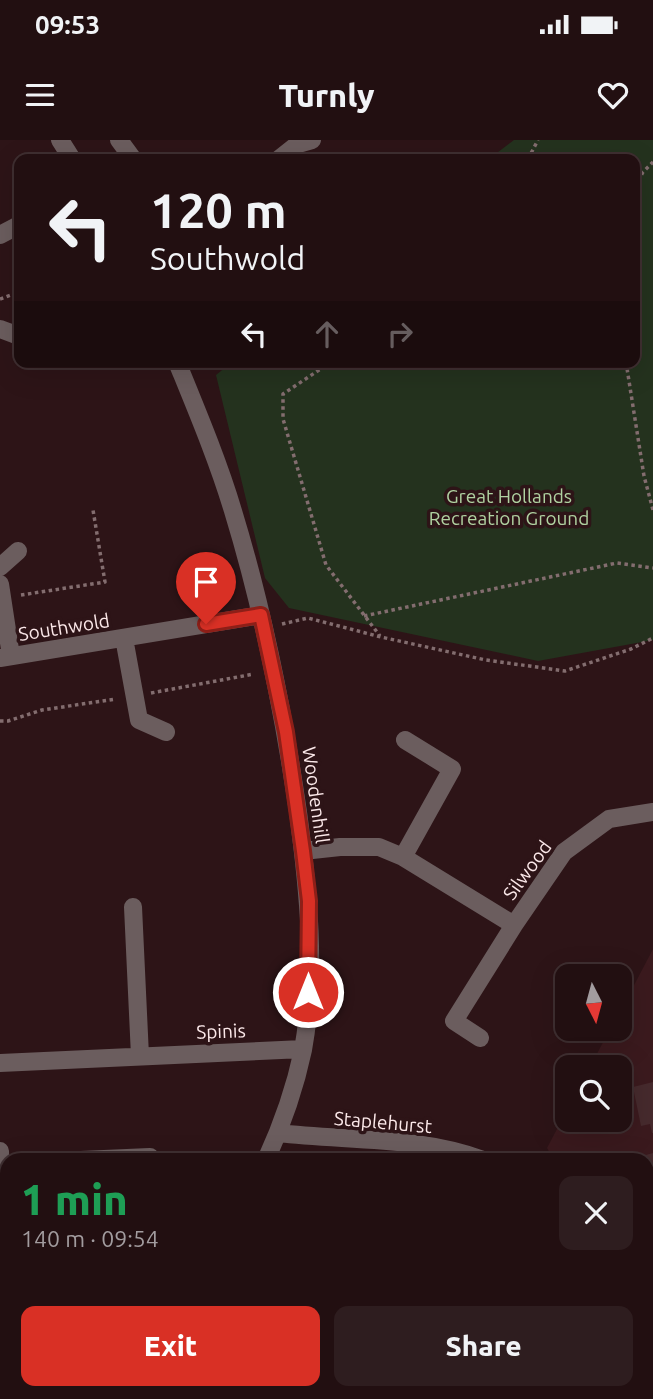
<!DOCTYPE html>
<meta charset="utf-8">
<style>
:root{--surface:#220f11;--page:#2e1d1f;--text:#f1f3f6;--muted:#a29c9f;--line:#3f2f31;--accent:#d93025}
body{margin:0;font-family:Ubuntu,sans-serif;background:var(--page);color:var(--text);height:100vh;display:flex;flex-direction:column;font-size:26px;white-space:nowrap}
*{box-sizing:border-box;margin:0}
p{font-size:23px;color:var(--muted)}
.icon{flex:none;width:38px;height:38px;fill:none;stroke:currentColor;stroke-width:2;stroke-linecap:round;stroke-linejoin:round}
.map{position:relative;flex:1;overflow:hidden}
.drawer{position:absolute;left:0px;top:1013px;width:654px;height:247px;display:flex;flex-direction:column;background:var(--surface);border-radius:21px 21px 0 0;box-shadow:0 7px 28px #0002,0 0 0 2px var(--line)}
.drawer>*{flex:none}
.banner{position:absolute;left:14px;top:14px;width:626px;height:214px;border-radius:14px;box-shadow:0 7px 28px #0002,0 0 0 2px var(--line);background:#220f11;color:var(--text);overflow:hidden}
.needle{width:46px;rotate:174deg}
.fabs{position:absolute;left:555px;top:824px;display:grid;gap:14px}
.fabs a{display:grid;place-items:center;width:77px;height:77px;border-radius:14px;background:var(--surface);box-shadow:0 7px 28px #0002,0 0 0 2px var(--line);font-size:35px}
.pin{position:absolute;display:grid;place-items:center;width:60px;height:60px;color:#fff;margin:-72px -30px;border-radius:50% 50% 50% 0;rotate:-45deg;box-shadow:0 0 7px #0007}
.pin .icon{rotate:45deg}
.me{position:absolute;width:77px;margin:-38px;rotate:0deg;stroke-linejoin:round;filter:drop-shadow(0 0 5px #0008)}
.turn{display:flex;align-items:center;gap:24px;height:147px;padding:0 21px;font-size:32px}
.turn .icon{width:91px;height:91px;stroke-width:2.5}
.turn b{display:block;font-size:49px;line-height:60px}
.lanes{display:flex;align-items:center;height:66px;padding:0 21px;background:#0003;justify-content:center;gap:35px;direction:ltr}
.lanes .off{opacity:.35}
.round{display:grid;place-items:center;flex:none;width:74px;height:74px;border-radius:14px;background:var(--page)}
.overview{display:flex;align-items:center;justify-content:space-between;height:119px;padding:0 21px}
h1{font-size:42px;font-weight:800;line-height:52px;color:#1e9e55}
.cta{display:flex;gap:14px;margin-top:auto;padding:14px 21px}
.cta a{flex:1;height:80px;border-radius:14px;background:var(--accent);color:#fff;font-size:28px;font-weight:800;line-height:80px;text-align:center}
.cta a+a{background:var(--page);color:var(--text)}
.status{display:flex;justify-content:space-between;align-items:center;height:49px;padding:0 35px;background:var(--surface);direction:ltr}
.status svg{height:19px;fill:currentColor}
header{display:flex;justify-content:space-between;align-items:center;height:91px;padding:0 21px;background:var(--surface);font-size:32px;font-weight:800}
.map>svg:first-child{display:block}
.built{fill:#3b1a1e}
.green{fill:#24321e}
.building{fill:#462a2d}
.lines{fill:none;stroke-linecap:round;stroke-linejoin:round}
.path{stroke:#836d6f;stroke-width:3.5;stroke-dasharray:3.5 3.5;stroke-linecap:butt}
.minor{stroke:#6b5d5e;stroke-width:18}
.route-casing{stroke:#8d1f18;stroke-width:18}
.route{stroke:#d93025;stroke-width:12}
.labels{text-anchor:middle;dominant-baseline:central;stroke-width:7;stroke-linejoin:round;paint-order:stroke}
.park-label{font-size:19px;fill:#b0d2a1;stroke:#2d1417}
.street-label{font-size:19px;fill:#fbe8e9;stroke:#2d1417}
</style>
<div class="status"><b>09:53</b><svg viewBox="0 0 49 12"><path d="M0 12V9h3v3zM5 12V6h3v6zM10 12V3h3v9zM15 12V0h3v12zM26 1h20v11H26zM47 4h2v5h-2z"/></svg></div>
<header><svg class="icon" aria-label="menu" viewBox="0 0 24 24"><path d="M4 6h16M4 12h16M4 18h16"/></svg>Turnly<svg class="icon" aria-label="heart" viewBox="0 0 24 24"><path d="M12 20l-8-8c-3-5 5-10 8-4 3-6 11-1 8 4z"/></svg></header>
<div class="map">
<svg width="653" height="1259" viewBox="0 0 653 1259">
<rect width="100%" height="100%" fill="#2d1417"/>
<path class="built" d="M653,809V1134L648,1135V1020H554L547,1008L567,970V980H620V928L590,927L610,889H620V872Z"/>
<path class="green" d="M514,0H653V500L538,521L289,468L265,438L216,235L232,222H635V19H489Z"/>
<path class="building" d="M653,942V993H652L650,984L641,986L633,947Z
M653,1013V1043H652L646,1015Z"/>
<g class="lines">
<path class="path" d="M528,19L538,0
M635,47L643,32L653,22
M0,159L19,152
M331,222L283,254V279L326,425L380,496
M626,222L644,336L653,370
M21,455L105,442L93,370
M364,476L617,423L653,428
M282,484L308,478L381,497L486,520L565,531L631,509L653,498
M151,553L254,534
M0,581H8L42,570L116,559
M3,1086L7,1180
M11,1253V1259
M476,1253L478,1259
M580,1253L582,1259
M124,1259L130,1253"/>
<path class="minor" d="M60,0L72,19
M119,0L133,19
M279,19L298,4L312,0
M0,95L19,85
M0,189L19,196
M177,222C197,271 218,321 233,371C263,469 283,570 298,672C308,748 317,833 303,910C295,948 282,985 266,1020
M0,427L18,411
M0,444L11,516
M124,498L139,580L166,592
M0,518L261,475
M303,711L340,707H379L403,717L514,785
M403,717L452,629L405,600
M133,767L140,916
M480,898L454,881L514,785L564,712L609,679L653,672
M0,923L303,909
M278,993C347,1001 418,996 483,1020
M0,1011L2,1067
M81,1020L150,1017
M648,1213L653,1218
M73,1259L80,1253
M313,1259L321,1253"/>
</g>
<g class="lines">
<g class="route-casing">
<path id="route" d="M206,484L261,475L286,592L303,711L309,761L308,852"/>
</g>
<use href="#route" class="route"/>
</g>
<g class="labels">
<g class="park-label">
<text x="509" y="356">Great Hollands<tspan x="509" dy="22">Recreation Ground</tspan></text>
</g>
<g class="street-label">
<text transform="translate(64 487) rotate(-9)">Southwold</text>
<text transform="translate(316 655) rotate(82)">Woodenhill</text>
<text transform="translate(527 730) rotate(-54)">Silwood</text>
<text transform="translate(221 891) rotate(-2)">Spinis</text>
<text transform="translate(383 982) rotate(5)">Staplehurst</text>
</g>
</g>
</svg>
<div class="fabs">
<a><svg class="needle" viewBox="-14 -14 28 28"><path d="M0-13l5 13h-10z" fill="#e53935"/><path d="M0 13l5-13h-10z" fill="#a29c9f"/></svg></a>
<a><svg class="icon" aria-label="search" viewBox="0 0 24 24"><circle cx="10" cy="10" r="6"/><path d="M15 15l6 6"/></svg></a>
</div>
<div class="pin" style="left:206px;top:484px;background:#d93025"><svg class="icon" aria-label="arrive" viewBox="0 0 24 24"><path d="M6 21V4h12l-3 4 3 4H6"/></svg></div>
<svg class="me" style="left:308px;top:852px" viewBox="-20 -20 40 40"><circle r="17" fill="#d93025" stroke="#fff" stroke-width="3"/><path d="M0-11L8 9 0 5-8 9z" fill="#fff"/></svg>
<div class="banner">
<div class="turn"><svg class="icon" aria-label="left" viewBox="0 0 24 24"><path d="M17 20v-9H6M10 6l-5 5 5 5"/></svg><div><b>120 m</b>Southwold</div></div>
<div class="lanes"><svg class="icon" aria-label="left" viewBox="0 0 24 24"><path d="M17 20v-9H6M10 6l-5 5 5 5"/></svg><svg class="icon off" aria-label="ahead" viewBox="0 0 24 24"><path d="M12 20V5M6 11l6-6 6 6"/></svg><svg class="icon off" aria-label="right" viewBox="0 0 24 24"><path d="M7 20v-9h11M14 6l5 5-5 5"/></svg></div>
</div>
<section class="drawer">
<div class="overview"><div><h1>1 min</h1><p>140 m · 09:54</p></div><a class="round"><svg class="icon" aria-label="close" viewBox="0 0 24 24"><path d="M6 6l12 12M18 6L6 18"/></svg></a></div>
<div class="cta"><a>Exit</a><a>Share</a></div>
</section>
</div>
